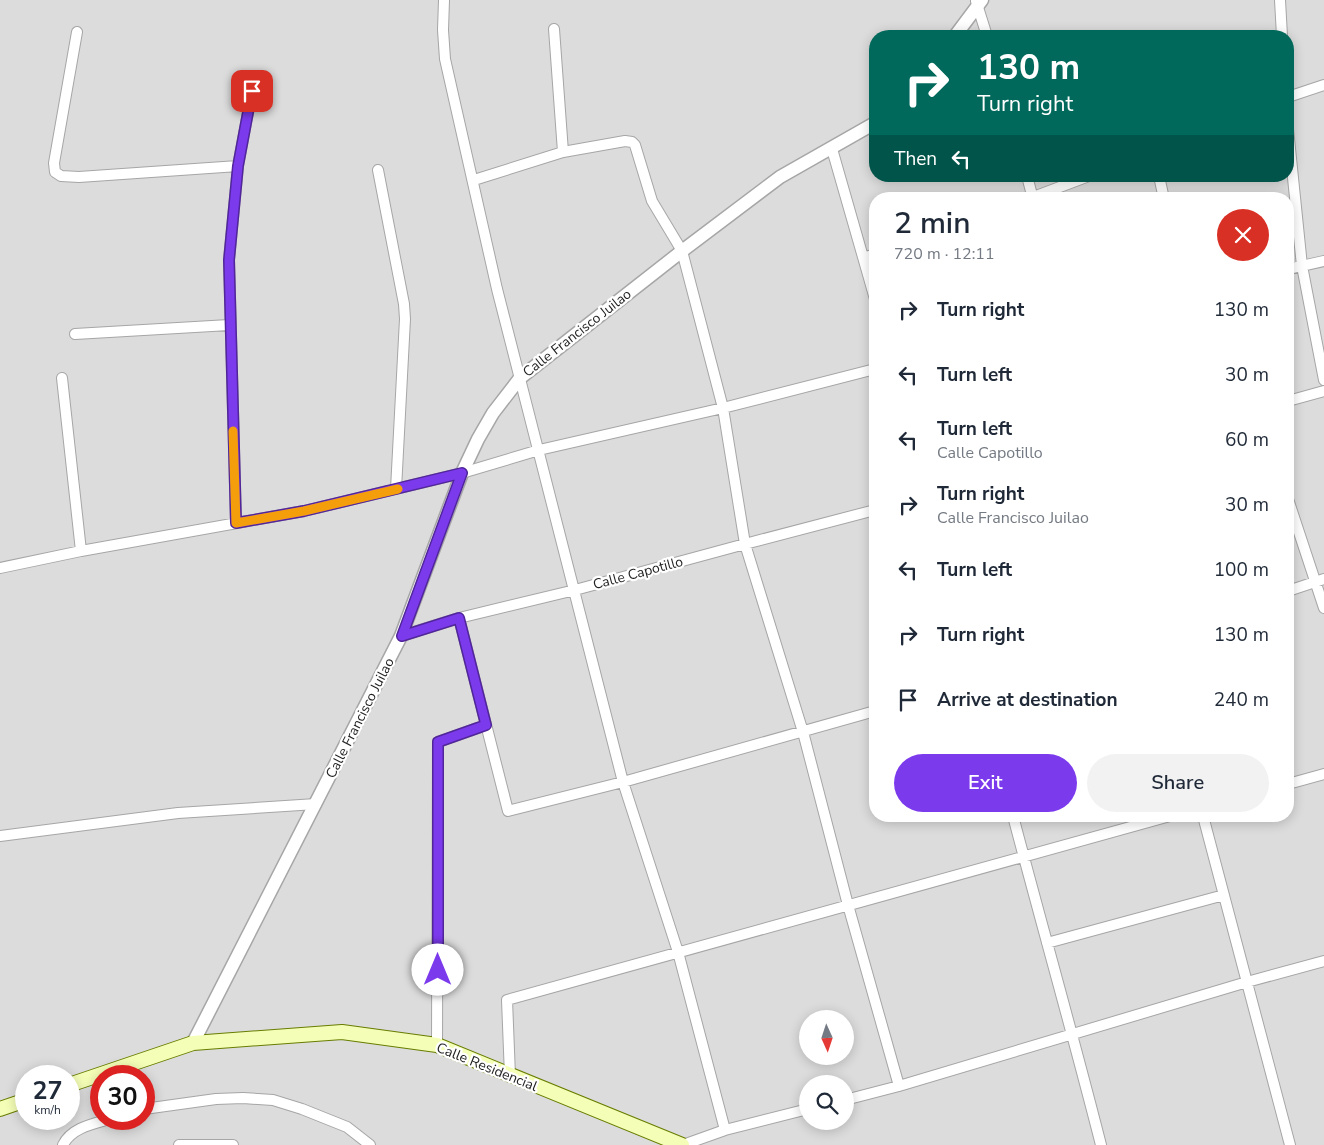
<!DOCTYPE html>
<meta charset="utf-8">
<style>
:root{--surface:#fff;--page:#f2f2f3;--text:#1f2937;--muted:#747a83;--accent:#7c3aed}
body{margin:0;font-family:"Nunito Sans",sans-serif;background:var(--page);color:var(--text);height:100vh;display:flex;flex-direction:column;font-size:19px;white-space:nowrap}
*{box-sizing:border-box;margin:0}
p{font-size:16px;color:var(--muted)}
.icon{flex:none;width:28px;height:28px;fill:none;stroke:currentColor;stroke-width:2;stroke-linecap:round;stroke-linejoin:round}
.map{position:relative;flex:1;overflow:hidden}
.side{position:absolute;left:869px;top:192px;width:425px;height:630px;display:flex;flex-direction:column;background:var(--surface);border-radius:20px;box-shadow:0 2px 12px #0003}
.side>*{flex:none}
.banner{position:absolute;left:869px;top:30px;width:425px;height:152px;border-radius:20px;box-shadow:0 2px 12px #0003;background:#00695c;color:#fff;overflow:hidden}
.needle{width:32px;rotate:177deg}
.buttons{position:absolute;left:799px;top:1010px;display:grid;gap:10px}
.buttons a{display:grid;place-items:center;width:55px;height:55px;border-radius:50%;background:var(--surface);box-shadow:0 2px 12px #0003;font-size:25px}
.speed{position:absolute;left:15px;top:1065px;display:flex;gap:10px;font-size:25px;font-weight:700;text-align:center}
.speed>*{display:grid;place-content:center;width:65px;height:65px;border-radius:50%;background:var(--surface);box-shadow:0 2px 12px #0003;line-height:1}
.speed small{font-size:12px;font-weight:400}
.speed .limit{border:8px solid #d22;background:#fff;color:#111}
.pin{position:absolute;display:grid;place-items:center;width:42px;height:42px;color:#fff;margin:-21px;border-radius:10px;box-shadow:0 2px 8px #0006}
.me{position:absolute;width:55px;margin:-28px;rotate:0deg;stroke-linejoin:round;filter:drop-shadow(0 0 4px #0008)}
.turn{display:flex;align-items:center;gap:18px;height:105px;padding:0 25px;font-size:22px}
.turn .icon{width:65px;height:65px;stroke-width:2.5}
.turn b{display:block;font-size:35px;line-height:42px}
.then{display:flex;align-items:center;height:48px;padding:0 25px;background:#0003;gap:10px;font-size:19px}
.round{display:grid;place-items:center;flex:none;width:52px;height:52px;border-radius:26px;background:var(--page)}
.head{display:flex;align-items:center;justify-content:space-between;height:85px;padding:0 25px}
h1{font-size:30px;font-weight:600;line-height:38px}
.button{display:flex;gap:10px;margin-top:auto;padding:10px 25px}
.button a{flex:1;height:58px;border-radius:30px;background:var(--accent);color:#fff;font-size:20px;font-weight:600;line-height:58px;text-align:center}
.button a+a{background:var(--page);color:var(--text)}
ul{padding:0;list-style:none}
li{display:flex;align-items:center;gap:15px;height:65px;padding:0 25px}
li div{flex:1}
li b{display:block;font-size:19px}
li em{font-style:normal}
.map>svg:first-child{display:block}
.residential{fill:#dddcdc;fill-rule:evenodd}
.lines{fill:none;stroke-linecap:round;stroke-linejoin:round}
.minor-casing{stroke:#a6a6a6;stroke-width:12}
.tertiary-casing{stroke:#a6a6a6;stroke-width:15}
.secondary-casing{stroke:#667d00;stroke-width:16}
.minor{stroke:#fff;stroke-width:10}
.tertiary{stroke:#fff;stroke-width:12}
.secondary{stroke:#f5feb6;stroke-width:14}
.route-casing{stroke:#51269a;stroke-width:12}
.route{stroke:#7c3aed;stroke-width:9}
.slow{stroke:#f59e0b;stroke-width:9}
.labels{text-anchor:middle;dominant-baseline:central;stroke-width:4.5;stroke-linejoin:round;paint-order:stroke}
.street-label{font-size:14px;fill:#1f1f1f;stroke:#fff}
</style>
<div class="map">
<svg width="1324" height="1145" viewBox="0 0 1324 1145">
<rect width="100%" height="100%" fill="#f1eee5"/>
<path class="residential" d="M0,0H1324V1145H0ZM875,36H1288V176H875ZM875,199H1288V816H875ZM808,1019H845V1056H808ZM26,1076H69V1119H26ZM101,1076H144V1119H101ZM808,1084H845V1121H808Z"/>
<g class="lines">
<g class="minor-casing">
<path id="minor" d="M444,0L443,30L445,59L497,289L623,782L678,952L725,1130
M1280,0L1282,36
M976,1L987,36
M554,29L563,152
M77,32L54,163L55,172L61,176L79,177L238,166
M1288,97L1324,85
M1288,129L1302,266L1324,380
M832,149L875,299
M378,170L404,304L405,319L396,489
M1027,176L1033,199
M1159,176L1164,199
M474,180L563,152L625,141L632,142L635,145L652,201L682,251L723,408L745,544L803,732L848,905L899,1086
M1028,199L1089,176
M864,258L875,254
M1288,269L1324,261
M75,334L229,325
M62,378L81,551
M1288,401L1324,391
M1288,499L1324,608
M236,523L229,260L238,166L252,91
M0,568L81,551L304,511L462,473L539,450L723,408L875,369
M1288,591L1324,579
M459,618L508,811L623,782L875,711
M401,636L459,618L575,590L745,544L875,510
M1288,784L1324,774
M1013,816C1042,926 1073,1035 1101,1145
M1203,816L1290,1145
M0,836L178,813L316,804
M1047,943L1224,895
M437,1045L438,742L486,725
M510,1076L507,1000L1170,816
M845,1100L899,1086L1247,982L1324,961
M144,1109L216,1099L243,1098L273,1100L302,1109L347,1127L370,1145
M63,1145C71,1128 92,1124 110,1119
M179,1145H233
M683,1145L725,1130L808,1109"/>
</g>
<g class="tertiary-casing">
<path id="tertiary" d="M955,36L982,0
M193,1043L401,636L462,473L478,439L493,413L520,378L682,251L780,177L875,123"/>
</g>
<g class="secondary-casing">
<path id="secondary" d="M69,1085L193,1043L342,1032L437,1045L682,1145
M0,1109L26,1100"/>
</g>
<use href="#minor" class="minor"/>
<use href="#tertiary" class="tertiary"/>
<use href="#secondary" class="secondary"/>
</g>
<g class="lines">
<g class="route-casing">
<path id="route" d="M252,91L238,166L229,260L236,523L304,511L462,473L402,636L459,618L486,725L438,742V970"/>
</g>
<use href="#route" class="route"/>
<path class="slow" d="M233,431L236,523L304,511L398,489"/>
</g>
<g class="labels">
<g class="street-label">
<text transform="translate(577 333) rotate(-38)">Calle Francisco Juilao</text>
<text transform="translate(638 573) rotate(-15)">Calle Capotillo</text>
<text transform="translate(360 718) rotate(-63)">Calle Francisco Juilao</text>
<text transform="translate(487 1067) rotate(22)">Calle Residencial</text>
</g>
</g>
</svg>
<div class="buttons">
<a><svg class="needle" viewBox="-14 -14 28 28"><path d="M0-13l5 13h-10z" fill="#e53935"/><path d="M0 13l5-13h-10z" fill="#747a83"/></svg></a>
<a><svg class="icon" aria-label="search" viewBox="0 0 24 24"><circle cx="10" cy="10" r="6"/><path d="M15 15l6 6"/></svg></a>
</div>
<div class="speed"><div>27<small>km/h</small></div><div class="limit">30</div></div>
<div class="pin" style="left:252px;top:91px;background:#d93025"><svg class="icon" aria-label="arrive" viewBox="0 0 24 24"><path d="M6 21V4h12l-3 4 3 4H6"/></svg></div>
<svg class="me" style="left:438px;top:970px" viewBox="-20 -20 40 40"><circle r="19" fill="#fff"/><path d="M0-13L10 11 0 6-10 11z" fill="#7c3aed"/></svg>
<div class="banner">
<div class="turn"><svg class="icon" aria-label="right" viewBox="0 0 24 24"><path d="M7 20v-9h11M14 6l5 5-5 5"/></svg><div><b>130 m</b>Turn right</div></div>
<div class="then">Then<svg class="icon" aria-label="left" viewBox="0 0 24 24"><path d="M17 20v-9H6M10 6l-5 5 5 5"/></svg></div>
</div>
<section class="side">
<div class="head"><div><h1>2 min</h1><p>720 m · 12:11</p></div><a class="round" style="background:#d93025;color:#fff"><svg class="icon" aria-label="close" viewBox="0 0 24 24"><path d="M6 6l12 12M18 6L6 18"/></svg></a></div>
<ul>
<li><svg class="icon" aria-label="right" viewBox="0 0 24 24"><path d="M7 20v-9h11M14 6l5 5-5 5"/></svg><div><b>Turn right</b></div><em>130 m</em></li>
<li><svg class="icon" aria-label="left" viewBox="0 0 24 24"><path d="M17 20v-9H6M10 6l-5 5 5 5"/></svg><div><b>Turn left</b></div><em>30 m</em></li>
<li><svg class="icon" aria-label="left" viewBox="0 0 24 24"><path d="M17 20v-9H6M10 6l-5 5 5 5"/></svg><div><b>Turn left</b><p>Calle Capotillo</p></div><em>60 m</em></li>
<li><svg class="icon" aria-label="right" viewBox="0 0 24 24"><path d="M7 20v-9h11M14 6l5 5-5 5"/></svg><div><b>Turn right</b><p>Calle Francisco Juilao</p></div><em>30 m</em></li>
<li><svg class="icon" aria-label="left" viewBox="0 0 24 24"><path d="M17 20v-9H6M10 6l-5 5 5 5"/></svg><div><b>Turn left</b></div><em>100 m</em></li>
<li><svg class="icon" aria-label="right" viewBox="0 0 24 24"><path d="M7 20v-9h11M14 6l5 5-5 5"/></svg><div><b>Turn right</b></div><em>130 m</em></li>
<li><svg class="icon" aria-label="arrive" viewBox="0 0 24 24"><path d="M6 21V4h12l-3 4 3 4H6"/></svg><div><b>Arrive at destination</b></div><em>240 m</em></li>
</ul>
<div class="button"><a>Exit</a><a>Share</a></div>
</section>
</div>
